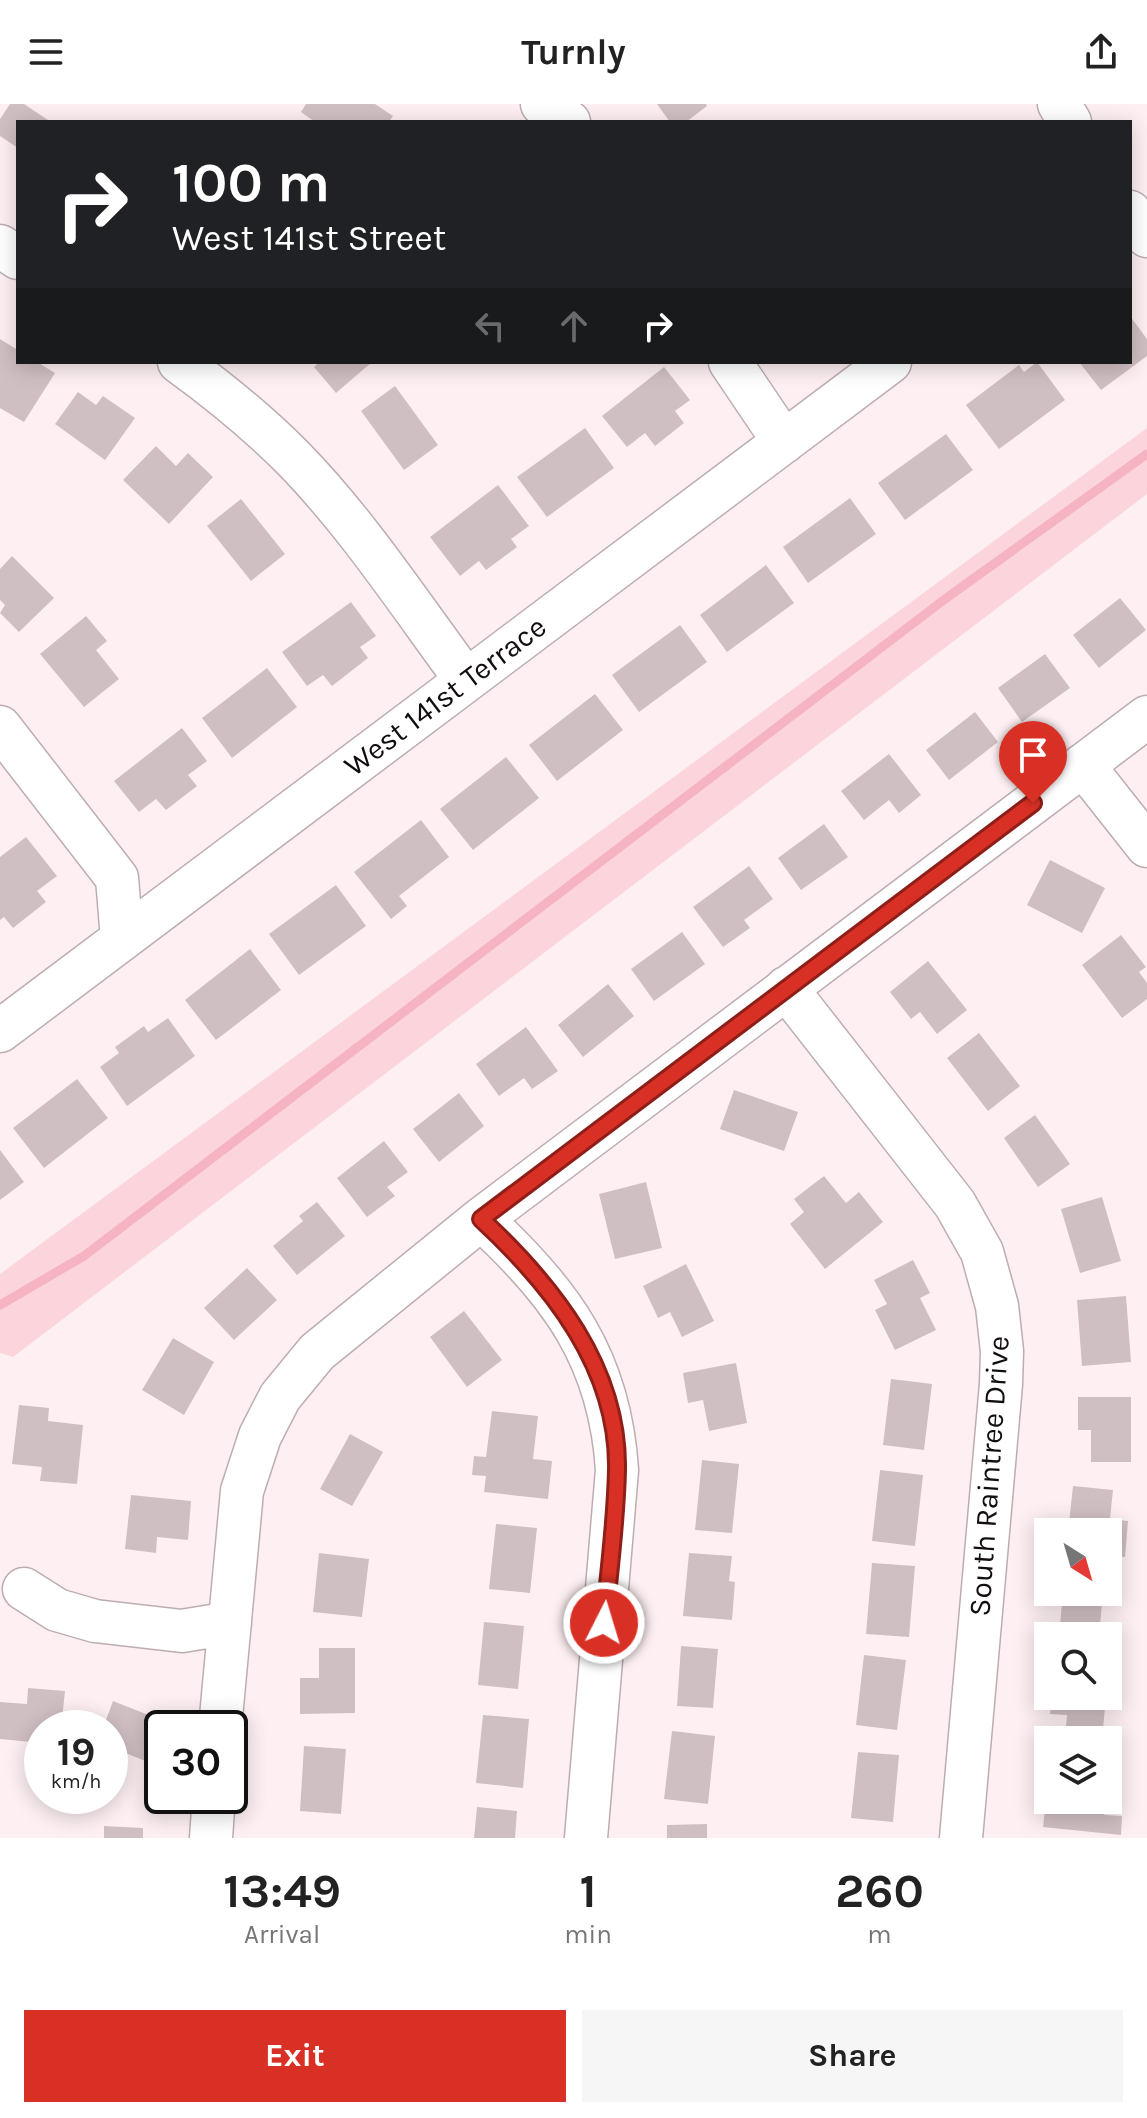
<!DOCTYPE html>
<style>
:root{--surface:#fff;--page:#f6f6f6;--text:#222;--muted:#767676;--accent:#d93025}
body{margin:0;font-family:Karla,sans-serif;background:var(--page);color:var(--text);height:100vh;display:flex;flex-direction:column;font-size:30px;white-space:nowrap}
*{box-sizing:border-box;margin:0}
p{font-size:26px;color:var(--muted)}
.icon{flex:none;width:44px;height:44px;fill:none;stroke:currentColor;stroke-width:2;stroke-linecap:round;stroke-linejoin:round}
.map{position:relative;height:1734px;overflow:hidden}
.drawer{display:flex;flex-direction:column;background:var(--surface);flex:1}
.drawer>*{flex:none}
.hud{position:absolute;left:16px;top:16px;width:1116px;height:244px;border-radius:0px;box-shadow:0 4px 20px #0003;background:#202124;color:#fff;overflow:hidden}
.needle{width:52px;rotate:143deg}
.controls{position:absolute;left:1034px;top:1414px;display:grid;gap:16px}
.controls a{display:grid;place-items:center;width:88px;height:88px;border-radius:0px;background:var(--surface);box-shadow:0 4px 20px #0003;font-size:40px}
.speed{position:absolute;left:24px;top:1606px;display:flex;gap:16px;font-size:40px;font-weight:700;text-align:center}
.speed>*{display:grid;place-content:center;width:104px;height:104px;border-radius:50%;background:var(--surface);box-shadow:0 4px 20px #0003;line-height:1}
.speed small{font-size:20px;font-weight:400}
.speed .limit{border:4px solid #111;border-radius:12px;background:#fff;color:#111}
.pin{position:absolute;display:grid;place-items:center;width:68px;height:68px;color:#fff;margin:-82px -34px;border-radius:50% 50% 50% 0;rotate:-45deg;box-shadow:0 0 8px #0007}
.pin .icon{rotate:45deg}
.me{position:absolute;width:88px;margin:-44px;rotate:5deg;stroke-linejoin:round;filter:drop-shadow(0 0 6px #0008)}
.turn{display:flex;align-items:center;gap:28px;height:168px;padding:0 24px;font-size:36px}
.turn .icon{width:104px;height:104px;stroke-width:2.5}
.turn b{display:block;font-size:56px;line-height:68px}
.lanes{display:flex;align-items:center;height:76px;padding:0 24px;background:#0003;justify-content:center;gap:40px;direction:ltr}
.lanes .off{opacity:.35}
.eta{display:flex;justify-content:space-evenly;align-items:center;height:136px;text-align:center}
.eta b{font-size:48px;font-weight:700;line-height:56px}
.action{display:flex;gap:16px;margin-top:auto;padding:16px 24px}
.action a{flex:1;height:92px;border-radius:0px;background:var(--accent);color:#fff;font-size:32px;font-weight:700;line-height:92px;text-align:center}
.action a+a{background:var(--page);color:var(--text)}
header{display:flex;justify-content:space-between;align-items:center;height:104px;padding:0 24px;background:var(--surface);font-size:36px;font-weight:700}
.map>svg:first-child{display:block}
.green{fill:#fbd4dc}
.lines{fill:none;stroke-linecap:round;stroke-linejoin:round}
.stream{stroke:#f6b3c2;stroke-width:9}
.building{fill:#d0bfc2}
.minor-casing{stroke:#bdadb0;stroke-width:45}
.minor{stroke:#fff;stroke-width:42}
.route-casing{stroke:#8d1f18;stroke-width:20}
.route{stroke:#d93025;stroke-width:14}
.labels{text-anchor:middle;dominant-baseline:central;stroke-width:6;stroke-linejoin:round;paint-order:stroke}
.street-label{font-size:30px;fill:#120d0e;stroke:#fff}
</style>
<header><svg class="icon" aria-label="menu" viewBox="0 0 24 24"><path d="M4 6h16M4 12h16M4 18h16"/></svg>Turnly<svg class="icon" aria-label="share" viewBox="0 0 24 24"><path d="M12 15V3M7 8l5-5 5 5M5 13v7h14v-7"/></svg></header>
<div class="map">
<svg width="1147" height="1734" viewBox="0 0 1147 1734">
<rect width="100%" height="100%" fill="#fef0f2"/>
<path class="green" d="M1147,324V390L13,1253L0,1249V1170Z"/>
<g class="lines">
<path class="stream" d="M0,1201L84,1152L945,495L1147,350"/>
</g>
<path class="building" d="M10,0H24L51,18H18V44L0,32V15Z
M306,0H375L393,12L389,18H315L301,8Z
M657,0H706L707,2L686,18H670Z
M1130,212L1147,235V252L1101,286L1079,258H1130Z
M0,235L18,246V258H37L55,269L24,318L0,304Z
M319,258H372L336,289L314,263Z
M1037,258L1065,296L999,345L966,301L1019,261L1024,268Z
M664,263L690,296L675,307L684,319L655,342L645,329L627,343L602,312Z
M395,282L438,341L404,366L361,307Z
M78,288L96,301L103,292L135,314L105,356L55,320Z
M585,324L614,364L547,413L517,373Z
M946,330L973,366L905,416L878,379Z
M156,342L176,362L188,349L213,373L169,420L123,376Z
M498,381L529,422L511,435L517,443L486,466L479,457L460,472L430,433Z
M850,394L876,430L808,479L783,443Z
M241,395L285,450L251,477L207,422Z
M12,452L54,494L19,528L0,509L5,501L0,496V465Z
M766,461L794,499L727,548L700,511Z
M1120,494L1146,526L1099,564L1073,531Z
M351,498L376,532L360,543L368,554L332,582L323,571L307,582L282,548Z
M86,512L107,537L96,546L119,575L84,603L40,550Z
M680,521L707,558L639,608L612,571Z
M1045,550L1070,584L1022,618L998,584Z
M267,564L297,603L232,654L202,614Z
M595,590L623,626L557,677L529,641Z
M975,608L998,638L949,676L926,646Z
M182,624L207,657L188,671L197,682L166,706L156,695L139,708L114,677Z
M889,650L921,691L899,709L889,696L864,716L841,687Z
M506,653L539,694L473,746L440,705Z
M421,716L449,753L399,792L407,802L391,815L354,768Z
M824,720L848,753L801,786L778,754Z
M26,733L57,772L37,787L46,798L13,824L4,813L0,816V753Z
M1050,756L1105,784L1082,829L1027,801Z
M749,762L773,795L744,816L750,824L723,843L693,803Z
M336,781L366,822L299,871L269,830Z
M682,828L705,860L654,897L631,865Z
M1121,831L1146,863L1139,868L1147,879V895L1122,914L1082,861Z
M250,845L281,886L216,936L185,896Z
M928,857L967,906L937,930L920,908L911,915L890,888Z
M608,880L634,912L583,953L558,921Z
M168,914L195,952L127,1002L100,963L119,949L115,943L144,922L148,928Z
M526,923L558,967L532,985L524,974L499,992L476,960Z
M979,929L1020,982L988,1007L947,954Z
M77,975L108,1014L44,1064L13,1024Z
M734,986L798,1008L784,1047L720,1025Z
M459,989L484,1022L439,1058L413,1025Z
M1035,1011L1070,1060L1038,1083L1004,1034Z
M384,1037L408,1068L387,1083L395,1092L367,1113L337,1074Z
M0,1046L24,1078L0,1096Z
M824,1072L846,1099L859,1088L883,1118L825,1165L790,1120L804,1108L794,1095Z
M646,1078L662,1144L615,1155L599,1090Z
M1102,1093L1121,1157L1080,1169L1061,1105Z
M317,1098L345,1132L297,1171L273,1142L303,1117L299,1112Z
M913,1156L930,1189L920,1194L936,1226L895,1246L875,1206L887,1200L874,1176Z
M686,1160L714,1217L682,1233L670,1208L658,1214L643,1182Z
M247,1164L277,1196L234,1236L204,1204Z
M1126,1192L1131,1258L1082,1262L1077,1196Z
M464,1207L502,1256L467,1283L430,1233Z
M173,1234L214,1258L184,1311L142,1286Z
M736,1259L747,1319L709,1327L703,1296L688,1299L683,1269Z
M891,1275L932,1280L924,1346L883,1341Z
M1078,1293H1131V1358H1091V1326H1078Z
M19,1301L49,1304L48,1317L83,1321L77,1380L40,1377L42,1363L12,1360Z
M492,1307L538,1312L533,1355L552,1357L548,1395L484,1388L486,1372L472,1371L474,1352L486,1353Z
M350,1330L383,1348L352,1402L320,1385Z
M702,1356L739,1360L732,1429L695,1426Z
M880,1366L923,1371L915,1442L872,1437Z
M1073,1382L1113,1386L1110,1415L1128,1417L1125,1453L1108,1451V1428H1068Z
M131,1391L191,1397L188,1436L157,1433L156,1449L125,1445Z
M496,1420L537,1424L530,1489L489,1485Z
M319,1449L369,1455L362,1513L313,1508Z
M689,1449L732,1452L729,1477L735,1478L732,1516L683,1512Z
M872,1459L915,1462L909,1533L866,1530Z
M1063,1488H1103L1099,1532H1059Z
M484,1518L524,1522L518,1585L478,1581Z
M681,1542L718,1545L713,1604L677,1602Z
M319,1544H355V1609L300,1610V1574H319Z
M864,1551L906,1556L897,1626L856,1621Z
M28,1584L65,1587L61,1624H42V1639L0,1635V1598L27,1600Z
M1052,1592H1106L1102,1636L1065,1633L1067,1611L1050,1610Z
M113,1597L169,1619L167,1624H162V1638L153,1660L110,1643V1624H103Z
M483,1611L529,1615L523,1684L476,1679Z
M672,1627L715,1632L708,1700L664,1695Z
M304,1642L346,1645L341,1710L300,1707Z
M858,1648L899,1651L893,1718L851,1714Z
M1046,1696H1106L1104,1711L1122,1712L1121,1731L1043,1723Z
M477,1703L517,1707L515,1734H474Z
M707,1720V1734H667V1721Z
M104,1722L143,1724V1734H104Z"/>
<g class="lines">
<g class="minor-casing">
<path id="minor" d="M542,0L569,18
M1059,0L1070,18
M1130,108L1147,132
M0,142L18,154
M179,258C219,287 257,318 292,353C357,419 411,502 466,576
M730,258L784,338
M0,623L117,774L122,835
M1083,661L1147,742
M786,884L955,1100L982,1148L997,1202L1002,1247L1001,1280L961,1734
M0,927L890,258
M481,1115C561,1188 610,1255 617,1366L586,1734
M24,1485L57,1506L95,1517L182,1527L230,1519
M220,1624L242,1387L260,1332L280,1293L317,1248L481,1115L1147,613
M211,1734L214,1692"/>
</g>
<use href="#minor" class="minor"/>
</g>
<g class="lines">
<g class="route-casing">
<path id="route" d="M604,1519C609,1469 616,1417 617,1366C619,1264 552,1181 481,1115L1033,699"/>
</g>
<use href="#route" class="route"/>
</g>
<g class="labels">
<g class="street-label">
<text transform="translate(445 592) rotate(-37)">West 141st Terrace</text>
<text transform="translate(989 1372) rotate(-86)">South Raintree Drive</text>
</g>
</g>
</svg>
<div class="controls">
<a><svg class="needle" viewBox="-14 -14 28 28"><path d="M0-13l5 13h-10z" fill="#e53935"/><path d="M0 13l5-13h-10z" fill="#767676"/></svg></a>
<a><svg class="icon" aria-label="search" viewBox="0 0 24 24"><circle cx="10" cy="10" r="6"/><path d="M15 15l6 6"/></svg></a>
<a><svg class="icon" aria-label="layers" viewBox="0 0 24 24"><path d="M12 4l9 5-9 5-9-5zM3 14l9 5 9-5"/></svg></a>
</div>
<div class="speed"><div>19<small>km/h</small></div><div class="limit">30</div></div>
<div class="pin" style="left:1033px;top:699px;background:#d93025"><svg class="icon" aria-label="arrive" viewBox="0 0 24 24"><path d="M6 21V4h12l-3 4 3 4H6"/></svg></div>
<svg class="me" style="left:604px;top:1519px" viewBox="-20 -20 40 40"><circle r="17" fill="#d93025" stroke="#fff" stroke-width="3"/><path d="M0-11L8 9 0 5-8 9z" fill="#fff"/></svg>
<div class="hud">
<div class="turn"><svg class="icon" aria-label="right" viewBox="0 0 24 24"><path d="M7 20v-9h11M14 6l5 5-5 5"/></svg><div><b>100 m</b>West 141st Street</div></div>
<div class="lanes"><svg class="icon off" aria-label="left" viewBox="0 0 24 24"><path d="M17 20v-9H6M10 6l-5 5 5 5"/></svg><svg class="icon off" aria-label="ahead" viewBox="0 0 24 24"><path d="M12 20V5M6 11l6-6 6 6"/></svg><svg class="icon" aria-label="right" viewBox="0 0 24 24"><path d="M7 20v-9h11M14 6l5 5-5 5"/></svg></div>
</div>
</div>
<section class="drawer">
<div class="eta">
<div><b>13:49</b><p>Arrival</p></div>
<div><b>1</b><p>min</p></div>
<div><b>260</b><p>m</p></div>
</div>
<div class="action"><a>Exit</a><a>Share</a></div>
</section>
